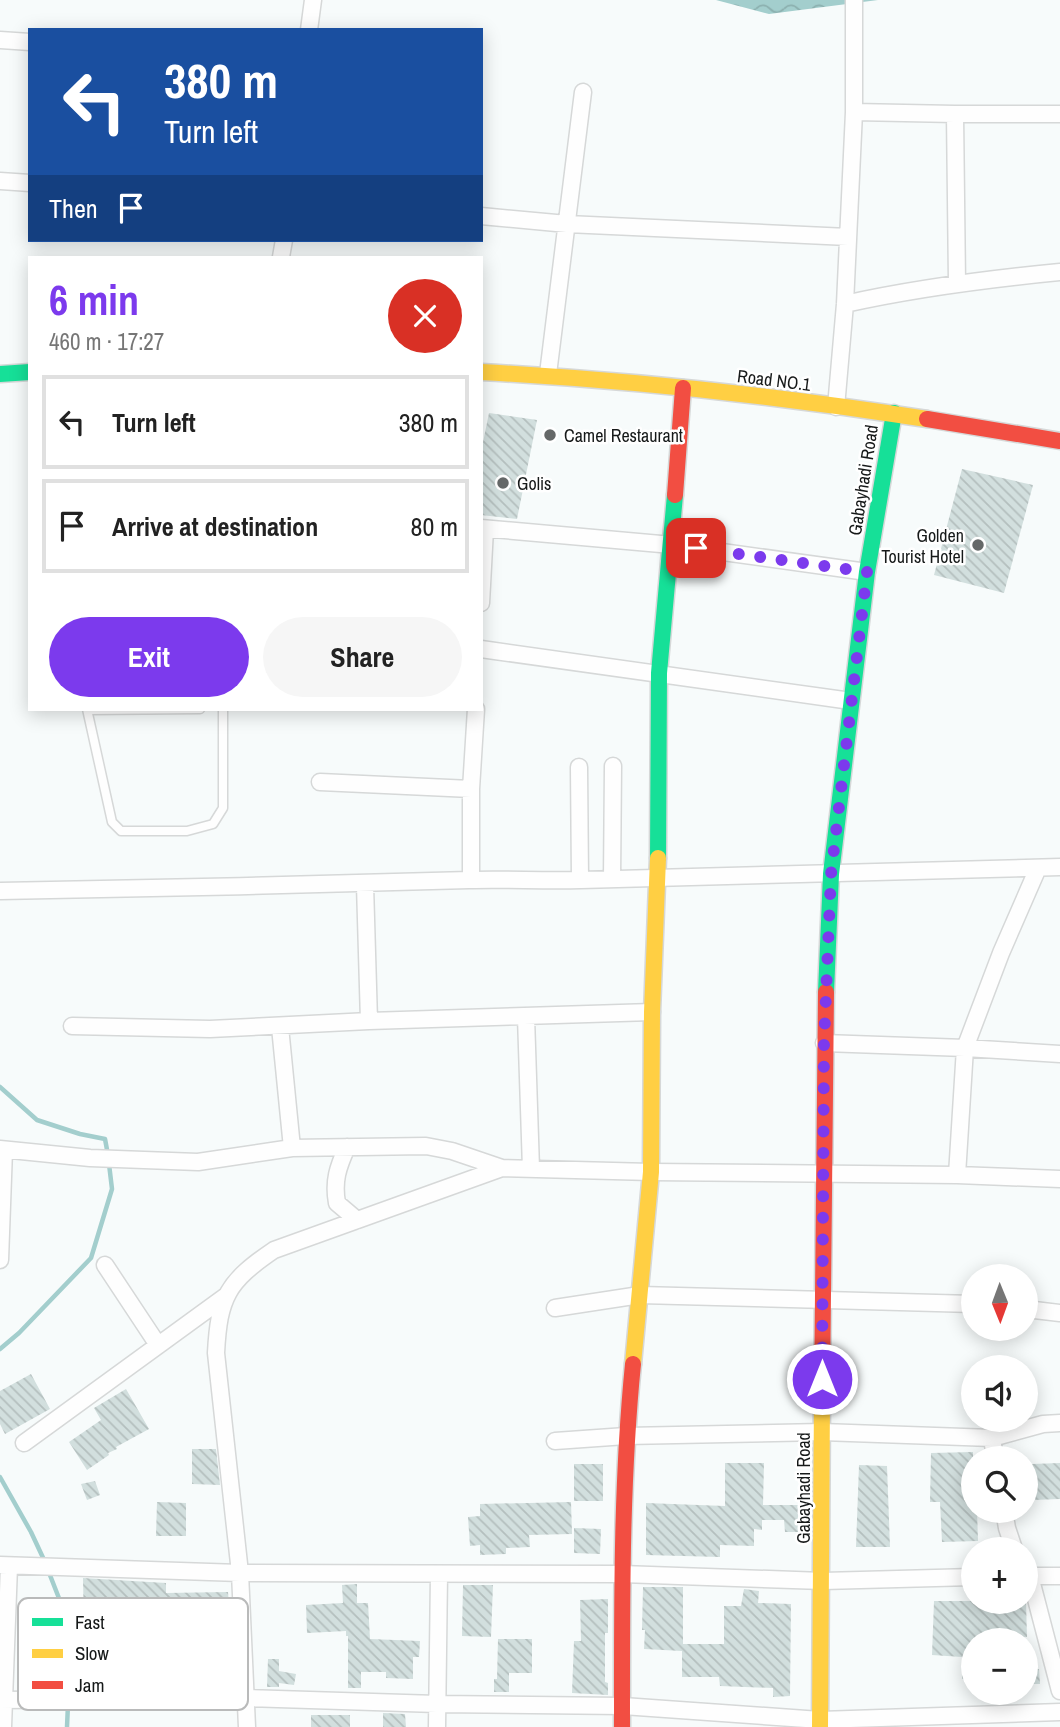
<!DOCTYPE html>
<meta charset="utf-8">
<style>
:root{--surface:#fff;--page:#f6f6f6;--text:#222;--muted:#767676;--line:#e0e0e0;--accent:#7c3aed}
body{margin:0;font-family:"Archivo Narrow",sans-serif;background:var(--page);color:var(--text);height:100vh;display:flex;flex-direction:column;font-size:26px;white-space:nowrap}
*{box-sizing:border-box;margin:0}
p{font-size:23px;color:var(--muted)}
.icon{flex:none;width:38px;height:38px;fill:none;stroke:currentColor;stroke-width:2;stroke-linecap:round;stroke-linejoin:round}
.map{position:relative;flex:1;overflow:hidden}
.drawer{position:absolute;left:28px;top:256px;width:455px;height:455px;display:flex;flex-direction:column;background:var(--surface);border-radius:0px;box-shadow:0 4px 18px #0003}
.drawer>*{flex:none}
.hud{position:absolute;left:28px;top:28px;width:455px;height:214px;border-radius:0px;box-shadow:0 4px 18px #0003;background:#1a4fa0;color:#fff;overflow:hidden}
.needle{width:46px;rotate:179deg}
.fabs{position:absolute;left:961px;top:1264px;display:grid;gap:14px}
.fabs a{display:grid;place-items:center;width:77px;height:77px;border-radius:50%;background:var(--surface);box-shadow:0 4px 18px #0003;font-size:35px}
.pin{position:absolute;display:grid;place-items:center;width:60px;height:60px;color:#fff;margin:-30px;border-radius:14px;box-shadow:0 4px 10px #0006}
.me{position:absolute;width:77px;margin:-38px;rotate:0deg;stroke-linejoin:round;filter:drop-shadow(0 0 5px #0008)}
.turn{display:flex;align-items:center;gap:24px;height:147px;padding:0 21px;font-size:32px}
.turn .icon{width:91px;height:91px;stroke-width:2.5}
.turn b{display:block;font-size:49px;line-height:60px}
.then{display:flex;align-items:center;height:66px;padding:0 21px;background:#0003;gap:14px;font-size:26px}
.round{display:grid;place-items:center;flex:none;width:74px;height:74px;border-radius:37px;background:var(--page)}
.summary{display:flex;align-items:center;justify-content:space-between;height:119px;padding:0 21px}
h1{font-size:42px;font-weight:700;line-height:52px;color:var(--accent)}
.cta{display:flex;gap:14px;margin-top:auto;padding:14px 21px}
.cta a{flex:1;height:80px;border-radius:42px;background:var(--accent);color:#fff;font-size:28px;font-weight:700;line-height:80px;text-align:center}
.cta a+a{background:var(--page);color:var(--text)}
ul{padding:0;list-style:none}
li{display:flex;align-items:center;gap:21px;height:94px;margin:0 14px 10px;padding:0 7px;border:4px solid var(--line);border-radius:0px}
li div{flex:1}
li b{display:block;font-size:26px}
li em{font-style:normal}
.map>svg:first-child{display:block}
.water{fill:url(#water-waves)}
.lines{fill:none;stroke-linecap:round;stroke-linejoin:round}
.stream{stroke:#a3cecd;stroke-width:4.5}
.building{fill:url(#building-back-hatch)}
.lane-casing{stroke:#d6d8d8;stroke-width:11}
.street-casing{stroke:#d6d8d8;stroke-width:19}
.fast-casing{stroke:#d6d8d8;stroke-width:19}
.slow-casing{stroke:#d6d8d8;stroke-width:19}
.jam-casing{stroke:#d6d8d8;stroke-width:19}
.lane{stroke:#fefefe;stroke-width:8}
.street{stroke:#fefefe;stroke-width:16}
.fast{stroke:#16e098;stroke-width:16}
.slow{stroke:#ffcf43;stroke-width:16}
.jam{stroke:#f24e42;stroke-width:16}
.route{stroke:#7c3aed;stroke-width:12;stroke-dasharray:0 21.6}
.poi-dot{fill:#656868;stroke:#fff;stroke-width:2.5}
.labels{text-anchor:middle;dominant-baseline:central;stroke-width:5;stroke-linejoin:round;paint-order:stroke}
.street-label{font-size:18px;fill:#161919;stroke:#fff}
.poi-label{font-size:18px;fill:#161919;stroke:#fff;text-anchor:start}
.key{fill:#fff;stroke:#b9baba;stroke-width:2}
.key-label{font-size:19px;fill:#161919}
</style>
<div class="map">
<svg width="1060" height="1727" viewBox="0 0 1060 1727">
<defs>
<pattern id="water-waves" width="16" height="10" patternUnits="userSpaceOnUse" patternTransform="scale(1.75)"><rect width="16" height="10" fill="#a3cecd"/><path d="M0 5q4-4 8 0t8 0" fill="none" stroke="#8cb0af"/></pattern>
<pattern id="building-back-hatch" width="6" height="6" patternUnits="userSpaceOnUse" patternTransform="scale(1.75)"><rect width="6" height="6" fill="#d2dfde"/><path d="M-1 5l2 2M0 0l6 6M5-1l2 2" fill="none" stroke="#b4bfbe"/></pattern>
</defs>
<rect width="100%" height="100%" fill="#f7fbfb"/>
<path class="water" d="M716,0H878L769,14Z"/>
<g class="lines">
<path class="stream" d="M0,1087L37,1120L80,1134L105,1139L108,1155
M0,1349L19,1333L91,1258L112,1189L109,1164
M0,1477L31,1532L45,1562
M48,1570L69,1624L78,1657L70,1695
M67,1727L68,1704"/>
</g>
<path class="building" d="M489,413L537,420L517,519L481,515V452Z
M962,469L1033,485L1004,593L934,575Z
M31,1374L50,1409L5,1434L0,1424V1391Z
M126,1389L149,1429L116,1447L117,1449L108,1453L109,1455L87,1470L69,1442L101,1420L94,1408Z
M192,1449H216L220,1485L192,1484Z
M973,1452V1510H977L978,1541L942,1542L940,1502H930L931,1453Z
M725,1463H764L763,1505H798V1532H785L784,1520H762V1530L754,1529V1546L720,1545V1557L646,1555V1503L725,1506Z
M1060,1463V1499L1033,1500L1032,1464Z
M574,1464H603V1501H574Z
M859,1465L887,1466L890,1547H856Z
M95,1481L100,1495L87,1500L81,1484Z
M157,1502L186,1503V1536H156Z
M571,1502L572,1534L529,1535L530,1547L506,1548V1554L480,1555V1545L470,1546L468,1517L480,1516V1504Z
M574,1528L601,1529L600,1554L574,1553Z
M83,1578L166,1583V1593L228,1592L233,1658H213L214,1633L199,1634V1627L152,1629V1651L142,1652L141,1628L84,1629Z
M357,1584V1603H368L370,1639L420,1641L419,1657H413V1679L386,1678V1672H361V1688H348V1636H346V1631L307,1633L306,1605L343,1603L342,1585Z
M463,1585H493L491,1637L462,1636Z
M643,1587H683V1644H724V1606H741L744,1589L759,1591L758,1603L791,1604L790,1696L773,1697V1688L720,1686L719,1677H682V1651L644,1649L645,1630H642Z
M608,1599V1633H605V1682L608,1683V1695L572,1693L574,1641H581L580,1600Z
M934,1601H973V1604L1026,1602L1027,1637L973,1638V1679H962V1657L932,1655Z
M498,1639H532V1673H509V1692H494V1679H497Z
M268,1659H279V1671L296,1674L294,1685L279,1683V1687H267Z
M1026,1669H1039L1040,1684H1026Z
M383,1713L405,1714L406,1727H383Z
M311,1715H350V1727H311Z"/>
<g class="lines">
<g class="lane-casing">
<path id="lane" d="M87,709L112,822L121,831H187L213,824L223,808V709
M88,710L200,709"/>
</g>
<g class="street-casing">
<path id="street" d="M309,30L313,0
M0,40L30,42
M854,112L955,114
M0,181L30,183
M481,216L567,224L848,237
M281,257L284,240
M957,283L955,114H1060
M845,304C916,288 988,279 1060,272
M548,374L583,92
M836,407L845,304L854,112V0
M481,528L672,545L867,572
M481,603L485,529
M481,649L851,701
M579,767L580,880
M320,782L471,789
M612,879L613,766
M471,880V789L476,709
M365,885L369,1021L652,1012
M0,891C156,888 313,885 469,880C506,879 543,881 581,880C740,875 900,871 1060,867
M526,1017L531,1169
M72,1026L210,1029L369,1021
M280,1027L292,1148
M824,1043L965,1048L1060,1054
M347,1147C338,1167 333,1181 337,1203L357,1220
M0,1149L90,1158L198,1162L292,1148L426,1146L452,1151L502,1168L651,1172L957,1175L965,1048L1001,953L1038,868
M957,1175L1060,1179
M0,1260L4,1150
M105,1265L158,1345
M555,1308L640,1295L973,1304
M1026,1309L1060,1313
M992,1438L995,1458
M555,1441L626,1436L822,1432L992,1438L1043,1424L1060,1423
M24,1443L226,1296
M1004,1510L1007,1528L1014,1549
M0,1565L240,1573L622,1574L823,1581L973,1577
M1026,1569L1030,1576L1060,1691
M1026,1576H1060
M0,1700L246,1698L437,1704L623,1706L820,1720L1060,1712
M3,1727L9,1566
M247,1727L240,1573L216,1353C219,1297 227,1282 274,1250L502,1168
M437,1727L439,1574"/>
</g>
<g class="fast-casing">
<path id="fast" d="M0,374L30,372
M658,858L659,673L675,495
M826,992L831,874L867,572L894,413"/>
</g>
<g class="slow-casing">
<path id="slow" d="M481,372C631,380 779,396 927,419
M633,1364L651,1172L652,1012L658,858
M820,1727L822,1394"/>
</g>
<g class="jam-casing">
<path id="jam" d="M927,419L1060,441
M675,495L683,388
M822,1394L826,992
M622,1727C622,1606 621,1485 633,1364"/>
</g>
<use href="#lane" class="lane"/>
<use href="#street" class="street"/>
<use href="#fast" class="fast"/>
<use href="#slow" class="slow"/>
<use href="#jam" class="jam"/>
</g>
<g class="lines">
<path class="route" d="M696,548L867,572L831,874L824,1043L822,1379"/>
</g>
<g class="poi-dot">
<circle cx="550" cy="435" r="7"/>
<circle cx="503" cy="483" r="7"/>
<circle cx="978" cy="545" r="7"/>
</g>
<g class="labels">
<g class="street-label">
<text transform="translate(774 380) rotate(7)">Road NO.1</text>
<text transform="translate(863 480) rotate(-81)">Gabayhadi Road</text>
<text transform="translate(803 1488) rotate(-90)">Gabayhadi Road</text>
</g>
<g class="poi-label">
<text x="564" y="435">Camel Restaurant</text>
<text x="517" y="483">Golis</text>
<text x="964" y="535" text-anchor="end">Golden<tspan x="964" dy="21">Tourist Hotel</tspan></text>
</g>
</g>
<rect x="18" y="1598" width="230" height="112" rx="10" class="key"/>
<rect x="32" y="1618" width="31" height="8" fill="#16e098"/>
<rect x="32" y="1649" width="31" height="9" fill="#ffcf43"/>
<rect x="32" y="1681" width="31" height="8" fill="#f24e42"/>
<g class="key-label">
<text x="75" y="1629">Fast</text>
<text x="75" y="1660">Slow</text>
<text x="75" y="1692">Jam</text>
</g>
</svg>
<div class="fabs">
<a><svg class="needle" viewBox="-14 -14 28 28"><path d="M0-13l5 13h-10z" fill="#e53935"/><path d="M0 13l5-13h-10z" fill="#767676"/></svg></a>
<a><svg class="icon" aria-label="sound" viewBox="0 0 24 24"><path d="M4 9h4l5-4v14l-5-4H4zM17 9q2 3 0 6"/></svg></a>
<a><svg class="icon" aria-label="search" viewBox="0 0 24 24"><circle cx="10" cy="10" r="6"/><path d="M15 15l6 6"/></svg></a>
<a>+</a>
<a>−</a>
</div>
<div class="pin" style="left:696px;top:548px;background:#d93025"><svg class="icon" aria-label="arrive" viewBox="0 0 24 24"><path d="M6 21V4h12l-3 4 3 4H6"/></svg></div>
<svg class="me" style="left:822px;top:1379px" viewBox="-20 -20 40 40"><circle r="17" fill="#7c3aed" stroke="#fff" stroke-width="3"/><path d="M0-11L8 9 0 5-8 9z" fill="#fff"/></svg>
<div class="hud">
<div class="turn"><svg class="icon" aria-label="left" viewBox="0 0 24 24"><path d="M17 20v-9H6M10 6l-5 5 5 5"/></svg><div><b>380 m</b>Turn left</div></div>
<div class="then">Then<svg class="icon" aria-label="arrive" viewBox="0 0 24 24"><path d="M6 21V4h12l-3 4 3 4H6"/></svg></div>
</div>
<section class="drawer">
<div class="summary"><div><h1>6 min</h1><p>460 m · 17:27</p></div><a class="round" style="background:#d93025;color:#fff"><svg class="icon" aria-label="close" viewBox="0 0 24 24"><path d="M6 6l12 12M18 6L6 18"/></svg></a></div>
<ul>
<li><svg class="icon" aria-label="left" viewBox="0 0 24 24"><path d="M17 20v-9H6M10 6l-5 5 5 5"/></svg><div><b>Turn left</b></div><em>380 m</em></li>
<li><svg class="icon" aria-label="arrive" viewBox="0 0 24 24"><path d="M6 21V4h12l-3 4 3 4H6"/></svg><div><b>Arrive at destination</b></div><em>80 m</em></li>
</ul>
<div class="cta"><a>Exit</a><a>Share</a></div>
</section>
</div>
